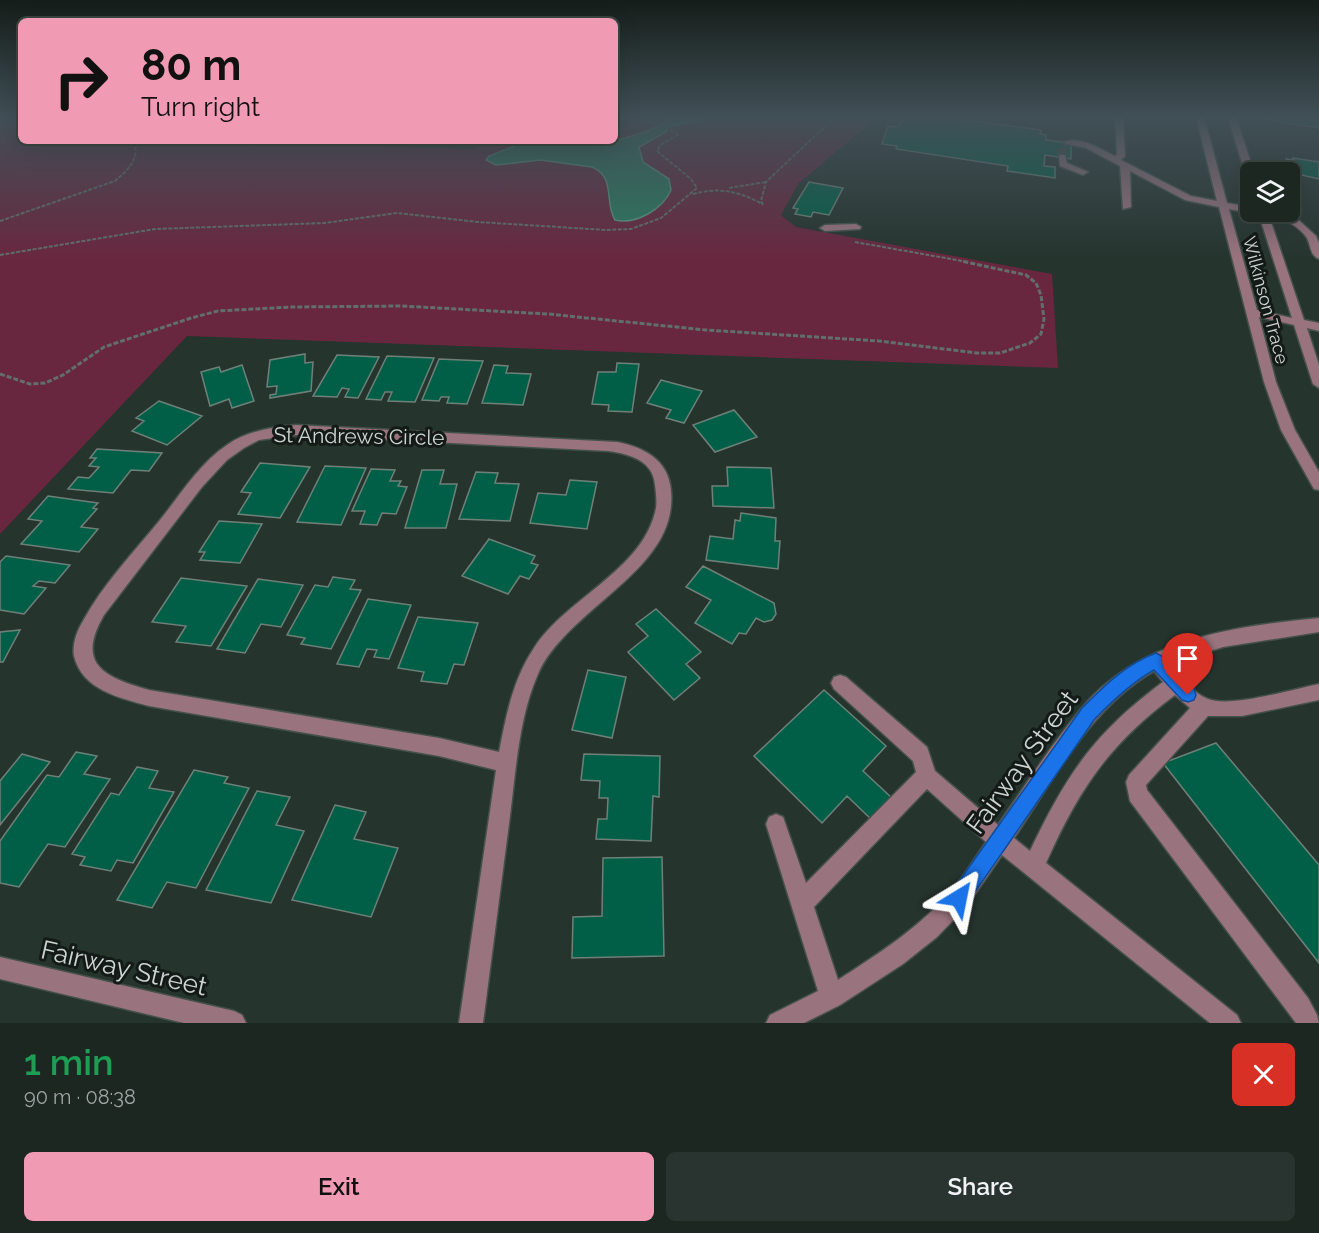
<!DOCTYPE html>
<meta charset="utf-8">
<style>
:root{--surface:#1c2722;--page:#29332f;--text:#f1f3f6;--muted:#a0a5a5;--line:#3a4440;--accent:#f19ab4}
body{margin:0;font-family:Raleway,sans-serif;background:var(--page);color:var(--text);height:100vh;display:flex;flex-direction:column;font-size:22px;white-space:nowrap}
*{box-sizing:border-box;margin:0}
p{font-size:20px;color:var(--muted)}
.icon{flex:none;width:33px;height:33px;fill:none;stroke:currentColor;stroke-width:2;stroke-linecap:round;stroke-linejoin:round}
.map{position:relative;height:1023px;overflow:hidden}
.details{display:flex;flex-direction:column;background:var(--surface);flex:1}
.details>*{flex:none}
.hud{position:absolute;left:18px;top:18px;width:600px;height:126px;border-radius:9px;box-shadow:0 6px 24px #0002,0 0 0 2px var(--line);background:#f19ab4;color:#111;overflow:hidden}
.buttons{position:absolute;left:1240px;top:162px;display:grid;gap:12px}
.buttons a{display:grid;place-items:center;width:60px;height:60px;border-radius:9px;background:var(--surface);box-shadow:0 6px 24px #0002,0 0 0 2px var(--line);font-size:30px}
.pin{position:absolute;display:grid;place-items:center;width:51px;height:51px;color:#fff;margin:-62px -26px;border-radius:50% 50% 50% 0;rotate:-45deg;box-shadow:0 0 6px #0007}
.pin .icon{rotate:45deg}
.me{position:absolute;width:66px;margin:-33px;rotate:35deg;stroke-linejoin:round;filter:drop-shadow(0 0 4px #0008)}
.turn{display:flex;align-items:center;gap:21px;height:126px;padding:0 24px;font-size:27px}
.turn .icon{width:78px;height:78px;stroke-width:2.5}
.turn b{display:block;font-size:42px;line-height:51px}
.round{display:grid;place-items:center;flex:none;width:63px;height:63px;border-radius:9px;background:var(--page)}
.head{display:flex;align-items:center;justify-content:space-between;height:102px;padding:0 24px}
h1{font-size:36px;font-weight:600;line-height:45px;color:#1e9e55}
.button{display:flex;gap:12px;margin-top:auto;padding:12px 24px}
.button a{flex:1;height:69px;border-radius:9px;background:var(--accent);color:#111;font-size:24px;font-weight:600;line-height:69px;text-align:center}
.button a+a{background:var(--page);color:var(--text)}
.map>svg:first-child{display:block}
.green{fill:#69273f}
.water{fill:#2b795f;stroke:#5b9581;stroke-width:1.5}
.building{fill:#025f47;stroke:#6f8079;stroke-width:1.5}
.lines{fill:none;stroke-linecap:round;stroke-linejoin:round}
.minor-tunnel{stroke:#3f4c46;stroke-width:9;stroke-dasharray:9 4.5;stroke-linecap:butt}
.minor-casing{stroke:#44514b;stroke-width:3}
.path-far1{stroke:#626e69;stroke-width:2;stroke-dasharray:4 1.5;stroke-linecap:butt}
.path{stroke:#626e69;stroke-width:3;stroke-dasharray:5 2;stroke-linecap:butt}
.minor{fill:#99737e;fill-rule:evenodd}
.route{fill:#1a73e8;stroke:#114b97;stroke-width:1.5}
.labels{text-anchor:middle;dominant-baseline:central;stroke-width:6;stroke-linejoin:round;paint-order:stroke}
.far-street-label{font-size:18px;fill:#ccd5d1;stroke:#141a17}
.street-label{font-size:21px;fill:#ccd5d1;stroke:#141a17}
.near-street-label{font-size:26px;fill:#ccd5d1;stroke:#141a17}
</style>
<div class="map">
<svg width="1319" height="1023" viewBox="0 0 1319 1023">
<rect width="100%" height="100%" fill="#26342e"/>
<path class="green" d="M0,117H21V141H201L473,149L488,141H615V117H877L798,184L781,215L796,227L1052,274L1058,368L187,336L0,534Z"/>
<path class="water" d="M671,117H716L668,127L666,132L639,147L643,162L669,179L671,190C663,209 636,225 615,220C604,202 616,177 592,167L540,160L496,165L486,160L489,156L527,141H615C634,135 655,131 671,117Z"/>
<path class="building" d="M902,117H943L1041,130L1040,134L1046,135V140L1071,143V159L1045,155L1044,166L1055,167V178L1007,171L1008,166L896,149L897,146L882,144L888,126L898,127Z
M1257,117L1315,118L1319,128L1257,118Z
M1293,158L1319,162V179L1293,173L1286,159L1294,160Z
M809,182L843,188L829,215L813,212L811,217L795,214L798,209L793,208Z
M305,354V363L313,362L311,391L270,398V395L276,394L277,386L267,387L270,360Z
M337,355L379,357L358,398L345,397L349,389L342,388L337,397L313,396Z
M387,356L434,358L415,402L388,401L392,392H385L381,400L366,399Z
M439,359L483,361L467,404L447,403L449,397H441L439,401L422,400Z
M617,363L639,364L632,412L608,411L609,405L592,404L598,372H616Z
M242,365L254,401L232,408L229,399L210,406L201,372L219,367L221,372Z
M494,365L508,366L506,373L531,374L523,405L482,403Z
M661,380L702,391L684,423L666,418L671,410L647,403Z
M159,401L202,416L167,445L132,431L144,421L136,418Z
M734,410L757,437L715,452L693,425Z
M97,449L162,453L149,471L131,470L113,493L68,489L78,477L89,478L99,467L89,466L96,458H90Z
M260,463L310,467L280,518L238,514L251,493L241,492Z
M325,466L366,468L341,525L297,522Z
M727,467L771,468L774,508L713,506L712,486H728Z
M371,469L395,470L390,481H401L398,486L407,487L396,514L382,513L377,525L360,524L365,511H352Z
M422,470H444L440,484H457L446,528H405Z
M476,472L498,473L495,483L519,484L510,521L459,519Z
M570,480L597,482L587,529L530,523L538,493L566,495Z
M48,496L98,503L93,508L97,509L81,527L98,529L79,552L21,544L42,521L28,519Z
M741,513L776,518L775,541H780L778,569L706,560L710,536L733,539L735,520L740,521Z
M219,521L262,524L240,563L200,560L205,552H199Z
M489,539L535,556L531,563L538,565L529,579L520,576L508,594L462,576Z
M6,556L70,565L55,583L39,581L33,586L46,588L24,614L0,610V562Z
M703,566L774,603L776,614L772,620L764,622L756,618L746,634L739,633L732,644L695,623L711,600L686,587Z
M333,577L355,580L350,589L361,590L331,649L301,644L305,638L287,635L315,585L328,587Z
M181,578L247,586L211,646L176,642L186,626L152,622Z
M258,579L303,585L281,627L261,624L245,653L217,649Z
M368,599L411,605L389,659L374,657L377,650L367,649L359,667L337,664Z
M656,609L701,652L686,664L700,678L674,700L628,652L648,636L636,624Z
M418,617L478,623L464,665L454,664L447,684L421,681L424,672L398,668Z
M20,630L3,662H0V632Z
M588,670L626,677L612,738L572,730Z
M824,690L886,746L863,771L893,799L873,821L847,796L822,823L754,756Z
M1216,743L1319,865V963L1163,763Z
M76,752L97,756L84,774L110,779L65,847L48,844L19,887L0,883V841L47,775L59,777Z
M22,754L50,762L0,825V781Z
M584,754L660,756L659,797L653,796L651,841L596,839L598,819H607L608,798H599L600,781L581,780Z
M137,767L158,771L149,788L174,792L133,863L117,860L111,871L80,865L85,857L72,854L111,793L119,795Z
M194,770L228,777L224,783L249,788L196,888L167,882L152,908L117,900Z
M257,791L290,797L276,825L304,831L271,903L206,890Z
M335,805L366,812L354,839L398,848L371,917L292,900Z
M662,857L664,956L572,958L573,917L602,916L603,858Z"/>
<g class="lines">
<path class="minor-tunnel" d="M1062,157V145L1067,143"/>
<g class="minor-casing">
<path id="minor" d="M1115,117H1123L1125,156L1121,160L1191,196L1217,201L1196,117H1204L1227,203L1251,207V212H1255L1251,213L1229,209L1257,310L1292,318L1259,215L1255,212L1292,214L1316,236L1319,243V259C1310,255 1311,246 1307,238C1298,225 1284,218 1269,216L1304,320L1319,323V331L1307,328L1319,365V388L1313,384L1294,325L1259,317L1276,382L1295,430L1319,472V490L1314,489L1281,430L1264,382L1219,207L1185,200L1130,171L1131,207L1123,209L1120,166L1086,148L1063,143C1077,134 1101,149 1114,156L1117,155Z
M1228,117H1236L1254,172H1251V179L1246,176Z
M1059,155H1065L1067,163L1088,172L1083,175L1060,166Z
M856,224L861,227L860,229L825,231L820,228L825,225Z
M296,425L617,442C652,449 675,466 671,506C665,575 565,612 538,674C519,717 516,769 510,816C501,885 492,954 483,1023H459L496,770L439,756L149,706C120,698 82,690 74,656C72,644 77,631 83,621C103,584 134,552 160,520C181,494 199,464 227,445C247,431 272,427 296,425ZM296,435L608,451C629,454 653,460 655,485C656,493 657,501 656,508C644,570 566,598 534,648C513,679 506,716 499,752L439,738L149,690C105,677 75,665 104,615L202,487L227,460L244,448L259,440Z
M1319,618V632L1223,647L1170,664C1180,675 1192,693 1208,699C1230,708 1294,689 1319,684V700L1242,716H1208L1146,785L1147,790L1308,998L1317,1015L1319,1023H1296L1130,801L1126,782L1129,775L1190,708L1175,695C1109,744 1079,789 1046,863L1237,1015L1241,1023H1210L1002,855L967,906L937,937L903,964L840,1005L804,1023H766L770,1015L818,991L766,824L769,817L776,814L783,817L806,883L916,772L913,761L834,689L831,683L834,677L840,675L846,677L927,747L935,771L998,825C1025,786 1051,745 1081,709C1138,639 1235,626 1319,618ZM1154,671L1163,682C1095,732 1066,775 1030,851L1014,838C1054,779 1090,708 1154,671ZM927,789L986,842C975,858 964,876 951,891C919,928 878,954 838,980L814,907Z
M0,957L234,1011L242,1015L246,1023H184L0,979Z"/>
</g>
<path class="path-far1" d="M729,188L766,182
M693,194C719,187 739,191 762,204
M763,205L761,201L766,182L835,117
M0,221L115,181C128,170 140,159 134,141
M855,242L968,262
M0,255L155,229L325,223L397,213L478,222L606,230L631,229L661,218L697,188L691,179L657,151L660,145L679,134L643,119L644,117"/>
<path class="path" d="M0,374L30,384L45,383L63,375L104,347L191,318L218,311L292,307L402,306L548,314L706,330L879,341L977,353H1000L1030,343L1041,334L1044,319L1041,295L1036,283L1026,275L961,261"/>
<use href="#minor" class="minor"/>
</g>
<linearGradient id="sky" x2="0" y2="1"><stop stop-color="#151d19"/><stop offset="0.45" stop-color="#415057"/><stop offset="1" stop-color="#415057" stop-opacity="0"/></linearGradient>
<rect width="1319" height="260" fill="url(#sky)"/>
<path class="route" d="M1156,653L1162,656L1194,689L1196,695L1194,700L1188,702L1182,700L1154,670C1131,683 1113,700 1094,720L966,905L959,908L952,905L949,898L952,891L1082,708C1104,686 1126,664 1156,653Z"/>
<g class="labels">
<g class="far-street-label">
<text transform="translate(1266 300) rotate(75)">Wilkinson Trace</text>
</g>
<g class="street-label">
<text transform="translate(359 436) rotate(1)">St Andrews Circle</text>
</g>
<g class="near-street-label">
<text transform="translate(1022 762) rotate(-54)">Fairway Street</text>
<text transform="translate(124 968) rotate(13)">Fairway Street</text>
</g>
</g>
</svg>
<div class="buttons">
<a><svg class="icon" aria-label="layers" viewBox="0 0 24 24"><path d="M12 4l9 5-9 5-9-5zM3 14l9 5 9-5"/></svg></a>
</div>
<div class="pin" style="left:1188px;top:695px;background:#d93025"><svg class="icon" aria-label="arrive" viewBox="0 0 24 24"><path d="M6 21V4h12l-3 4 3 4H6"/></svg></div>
<svg class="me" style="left:959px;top:898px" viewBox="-20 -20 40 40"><path d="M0-17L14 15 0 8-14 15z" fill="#1a73e8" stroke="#fff" stroke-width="4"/></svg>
<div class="hud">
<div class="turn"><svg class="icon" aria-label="right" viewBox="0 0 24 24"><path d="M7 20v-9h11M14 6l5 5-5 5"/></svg><div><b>80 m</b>Turn right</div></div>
</div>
</div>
<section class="details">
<div class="head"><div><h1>1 min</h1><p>90 m · 08:38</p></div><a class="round" style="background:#d93025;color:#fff"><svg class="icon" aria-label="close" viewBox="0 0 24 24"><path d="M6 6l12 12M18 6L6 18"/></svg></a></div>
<div class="button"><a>Exit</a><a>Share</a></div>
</section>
